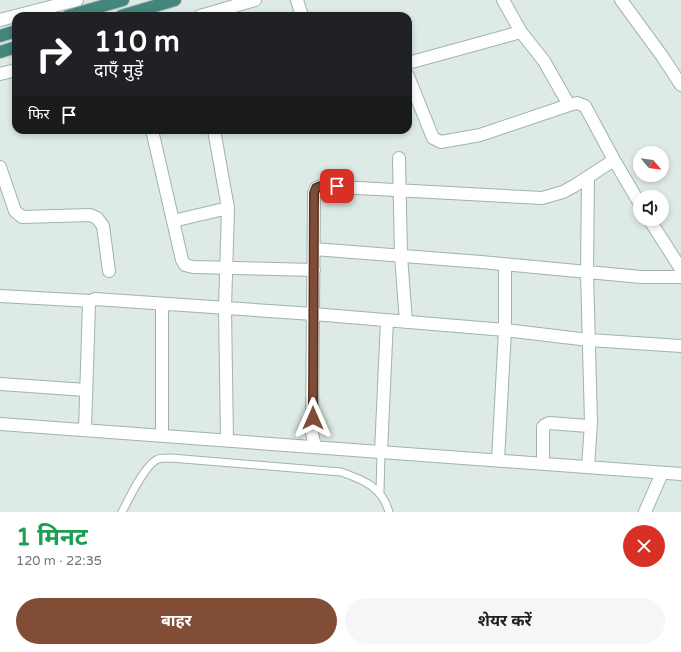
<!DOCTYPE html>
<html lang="hi">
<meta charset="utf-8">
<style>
:root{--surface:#fff;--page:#f6f6f6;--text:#202124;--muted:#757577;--accent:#824d36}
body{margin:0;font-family:"Varela Round","Noto Sans Devanagari",sans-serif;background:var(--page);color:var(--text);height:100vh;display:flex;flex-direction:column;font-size:15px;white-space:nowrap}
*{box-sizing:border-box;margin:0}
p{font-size:13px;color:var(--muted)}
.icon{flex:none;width:22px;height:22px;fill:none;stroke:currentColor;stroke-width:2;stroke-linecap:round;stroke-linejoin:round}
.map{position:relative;height:512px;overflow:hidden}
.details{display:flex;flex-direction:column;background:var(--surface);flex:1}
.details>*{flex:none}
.hud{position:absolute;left:12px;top:12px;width:400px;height:122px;border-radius:12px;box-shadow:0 2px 6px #0003;background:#202124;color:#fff;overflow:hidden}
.needle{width:26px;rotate:119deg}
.buttons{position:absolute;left:633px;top:146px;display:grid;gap:8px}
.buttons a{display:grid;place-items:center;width:36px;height:36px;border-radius:50%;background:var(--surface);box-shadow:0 2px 6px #0003;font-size:20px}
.pin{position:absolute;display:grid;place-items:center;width:34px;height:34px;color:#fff;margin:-17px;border-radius:8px;box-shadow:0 2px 6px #0006}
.me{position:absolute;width:44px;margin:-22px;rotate:0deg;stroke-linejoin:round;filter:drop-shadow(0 0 3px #0008)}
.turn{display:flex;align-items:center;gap:14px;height:84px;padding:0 16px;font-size:18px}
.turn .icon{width:52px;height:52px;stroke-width:2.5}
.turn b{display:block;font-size:28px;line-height:34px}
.then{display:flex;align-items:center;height:38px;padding:0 16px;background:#0003;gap:8px;font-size:15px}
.round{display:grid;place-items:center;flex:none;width:42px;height:42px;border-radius:21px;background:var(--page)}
.summary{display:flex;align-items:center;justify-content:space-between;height:68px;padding:0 16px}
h1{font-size:24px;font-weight:700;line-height:30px;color:#1e9e55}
.cta{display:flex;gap:8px;margin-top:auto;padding:8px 16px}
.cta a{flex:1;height:46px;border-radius:24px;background:var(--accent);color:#fff;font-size:16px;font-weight:700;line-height:46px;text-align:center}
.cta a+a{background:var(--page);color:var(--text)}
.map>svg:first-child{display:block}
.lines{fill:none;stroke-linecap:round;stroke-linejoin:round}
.service-casing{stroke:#a1b2ad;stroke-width:9}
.minor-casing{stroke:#a1b2ad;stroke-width:14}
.secondary-casing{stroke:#9cb7af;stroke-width:14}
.trunk-casing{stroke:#bcc4c2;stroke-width:14}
.service{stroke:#fff;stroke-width:7}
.minor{stroke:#fff;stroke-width:12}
.secondary{stroke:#fff;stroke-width:12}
.trunk{stroke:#44867b;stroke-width:12}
.route-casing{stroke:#543223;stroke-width:10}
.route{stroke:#824d36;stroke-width:7}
</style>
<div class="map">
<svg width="681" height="512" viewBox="0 0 681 512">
<rect width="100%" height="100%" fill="#deeae6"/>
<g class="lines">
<g class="service-casing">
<path id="service" d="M380,492L381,452
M122,512C129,499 145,464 158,459C162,458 167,458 171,458L341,472C364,480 382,487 389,512"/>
</g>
<g class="minor-casing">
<path id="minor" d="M297,0L302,16
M503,0L521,32L544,61L569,105L577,103L585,106L614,160L640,204
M621,0L662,56L681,85
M408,63L521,32
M408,76L433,138L441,142L480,135L569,105
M152,130L182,260L185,265L193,267L314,270
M214,130L228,208L225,308L227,440
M399,158L401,256L406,322
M0,167L15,211L22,217L90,215L97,218L103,226L109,271
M649,219L681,269
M173,221L228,208
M314,249L481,262L641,277H681
M0,296L91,301
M162,304V436
M0,384L86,390
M0,424L681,474
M85,430L89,304L91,301L95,299L313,314L505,330L589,340L681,346
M315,447L312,433L314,193L316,188L321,186L542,198L563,192L574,186L614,160
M381,452L387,320
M498,460L505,330V264
M543,464V427L545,425L549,423L588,426L591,423L587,272L588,177
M588,467L591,423
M645,512L662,473"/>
</g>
<g class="secondary-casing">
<path id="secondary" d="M200,16L255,0
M0,20L77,0
M0,74L16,70"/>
</g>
<g class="trunk-casing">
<path id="trunk" d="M68,16L123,0
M121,16L175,0
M0,36L16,31
M0,52L16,47"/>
</g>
<use href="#service" class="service"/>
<use href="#minor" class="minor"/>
<use href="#secondary" class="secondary"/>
<use href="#trunk" class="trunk"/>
</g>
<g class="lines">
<g class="route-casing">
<path id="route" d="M313,418L314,193L316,188L321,186H337"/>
</g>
<use href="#route" class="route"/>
</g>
</svg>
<div class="buttons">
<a><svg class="needle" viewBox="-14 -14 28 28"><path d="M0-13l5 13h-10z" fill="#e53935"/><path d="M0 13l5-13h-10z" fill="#757577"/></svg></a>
<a><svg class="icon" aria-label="sound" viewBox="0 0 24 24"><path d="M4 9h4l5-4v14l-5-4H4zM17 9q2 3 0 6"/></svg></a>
</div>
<div class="pin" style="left:337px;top:186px;background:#d93025"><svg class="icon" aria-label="arrive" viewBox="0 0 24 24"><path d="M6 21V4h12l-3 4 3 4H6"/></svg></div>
<svg class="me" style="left:313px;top:418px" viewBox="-20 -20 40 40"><path d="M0-17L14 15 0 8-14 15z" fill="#824d36" stroke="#fff" stroke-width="4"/></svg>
<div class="hud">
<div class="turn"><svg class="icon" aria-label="right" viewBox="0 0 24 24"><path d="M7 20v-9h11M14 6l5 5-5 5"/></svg><div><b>110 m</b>दाएँ मुड़ें</div></div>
<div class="then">फिर<svg class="icon" aria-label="arrive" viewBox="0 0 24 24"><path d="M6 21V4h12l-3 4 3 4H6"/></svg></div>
</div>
</div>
<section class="details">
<div class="summary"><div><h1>1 मिनट</h1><p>120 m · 22:35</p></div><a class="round" style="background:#d93025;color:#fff"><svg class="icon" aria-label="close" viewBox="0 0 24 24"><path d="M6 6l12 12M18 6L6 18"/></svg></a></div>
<div class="cta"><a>बाहर</a><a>शेयर करें</a></div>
</section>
